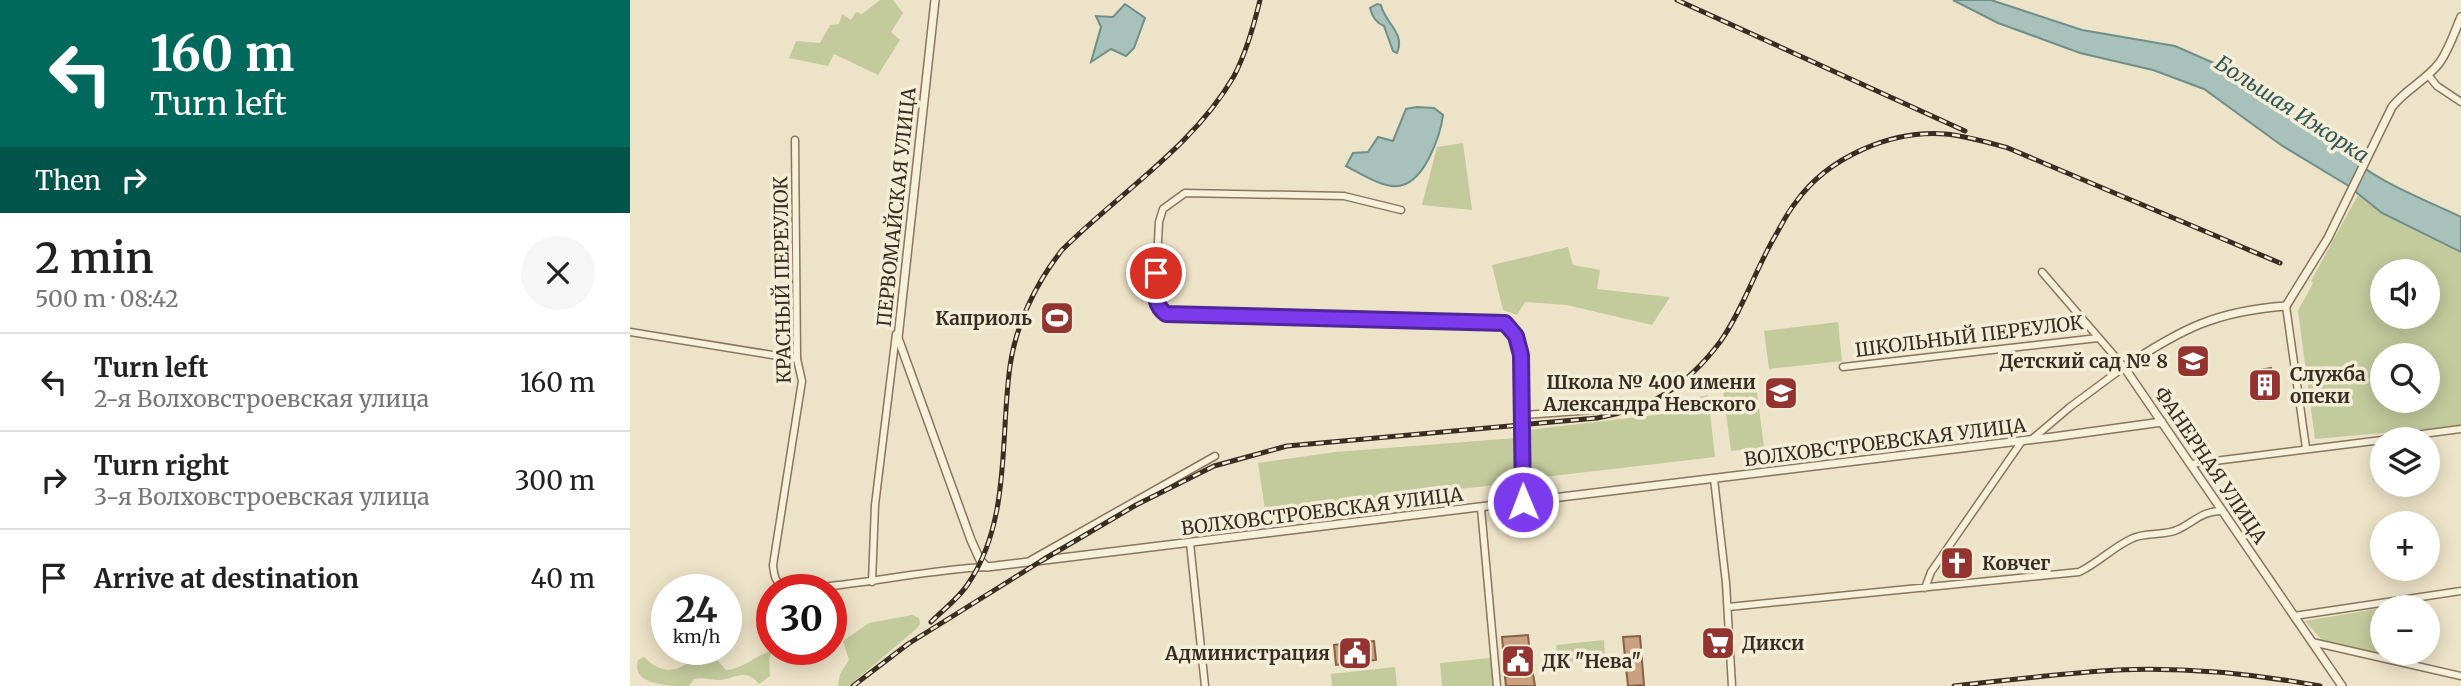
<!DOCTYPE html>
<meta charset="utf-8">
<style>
:root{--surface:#fff;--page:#f6f6f6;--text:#222;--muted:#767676;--line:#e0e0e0}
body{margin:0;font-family:Merriweather,serif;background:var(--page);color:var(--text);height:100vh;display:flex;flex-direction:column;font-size:26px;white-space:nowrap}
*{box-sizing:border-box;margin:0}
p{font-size:23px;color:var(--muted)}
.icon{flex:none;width:38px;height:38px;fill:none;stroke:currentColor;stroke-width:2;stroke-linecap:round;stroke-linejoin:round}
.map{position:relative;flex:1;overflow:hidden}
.drawer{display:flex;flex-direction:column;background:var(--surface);width:630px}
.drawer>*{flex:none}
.top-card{background:#00695c;color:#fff;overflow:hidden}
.controls{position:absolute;left:1740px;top:259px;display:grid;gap:14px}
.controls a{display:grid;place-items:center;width:70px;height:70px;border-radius:50%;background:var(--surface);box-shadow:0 4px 18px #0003;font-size:35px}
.speed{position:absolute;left:21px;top:574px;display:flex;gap:14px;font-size:35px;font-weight:700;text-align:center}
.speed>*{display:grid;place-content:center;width:91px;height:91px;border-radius:50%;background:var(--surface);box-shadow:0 4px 18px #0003;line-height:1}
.speed small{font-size:18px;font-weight:400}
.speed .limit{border:10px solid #d22;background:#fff;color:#111}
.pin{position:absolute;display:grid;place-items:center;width:60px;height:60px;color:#fff;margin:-30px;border:4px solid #fff;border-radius:50%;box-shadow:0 2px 7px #0007}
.me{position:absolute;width:77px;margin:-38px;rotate:359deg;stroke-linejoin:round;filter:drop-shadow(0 0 5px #0008)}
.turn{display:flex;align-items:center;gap:24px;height:147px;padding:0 35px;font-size:32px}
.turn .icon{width:91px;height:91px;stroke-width:2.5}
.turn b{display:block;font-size:49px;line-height:60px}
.then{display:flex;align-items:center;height:66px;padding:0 35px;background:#0003;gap:14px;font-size:26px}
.round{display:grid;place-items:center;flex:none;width:74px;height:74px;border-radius:37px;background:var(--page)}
.headline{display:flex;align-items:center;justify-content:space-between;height:119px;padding:0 35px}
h1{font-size:42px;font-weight:600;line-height:52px}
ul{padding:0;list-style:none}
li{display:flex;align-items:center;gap:21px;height:98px;padding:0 35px;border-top:2px solid var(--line)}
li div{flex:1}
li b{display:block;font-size:26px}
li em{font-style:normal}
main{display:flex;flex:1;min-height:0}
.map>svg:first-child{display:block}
.green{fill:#c3ca9c;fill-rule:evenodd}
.water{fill:#a9c1bb;stroke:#6f8f89;stroke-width:2}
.building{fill:#c9a180;stroke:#866145;stroke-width:2}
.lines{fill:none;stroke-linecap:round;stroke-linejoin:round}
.minor-casing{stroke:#88765e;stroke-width:9}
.tertiary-casing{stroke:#88765e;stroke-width:10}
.minor{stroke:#f7f0db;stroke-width:6}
.tertiary{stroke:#f7f0db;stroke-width:7}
.rail-casing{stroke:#392d21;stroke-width:5}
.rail{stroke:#f4edd7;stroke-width:2.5;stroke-dasharray:8;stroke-linecap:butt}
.route-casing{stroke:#51269a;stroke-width:18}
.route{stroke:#7c3aed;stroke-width:12}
.labels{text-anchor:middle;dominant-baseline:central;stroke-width:7;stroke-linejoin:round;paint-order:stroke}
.street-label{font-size:19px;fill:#392d21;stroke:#f4edd7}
.poi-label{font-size:19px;font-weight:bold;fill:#392d21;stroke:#f4edd7;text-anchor:end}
.water-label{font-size:21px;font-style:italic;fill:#315857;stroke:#f4edd7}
</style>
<main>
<section class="drawer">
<div class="top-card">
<div class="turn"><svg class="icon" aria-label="left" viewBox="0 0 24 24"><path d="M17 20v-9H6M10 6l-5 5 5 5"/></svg><div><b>160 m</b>Turn left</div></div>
<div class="then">Then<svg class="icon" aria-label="right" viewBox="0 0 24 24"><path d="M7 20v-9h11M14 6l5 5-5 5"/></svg></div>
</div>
<div class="headline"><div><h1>2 min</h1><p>500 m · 08:42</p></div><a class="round"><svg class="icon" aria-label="close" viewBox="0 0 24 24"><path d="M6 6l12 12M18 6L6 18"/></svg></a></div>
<ul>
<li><svg class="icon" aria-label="left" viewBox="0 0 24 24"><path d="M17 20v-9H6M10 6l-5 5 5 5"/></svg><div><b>Turn left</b><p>2-я Волховстроевская улица</p></div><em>160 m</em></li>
<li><svg class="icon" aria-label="right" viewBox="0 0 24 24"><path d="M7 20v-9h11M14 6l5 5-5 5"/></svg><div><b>Turn right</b><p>3-я Волховстроевская улица</p></div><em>300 m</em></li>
<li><svg class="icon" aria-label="arrive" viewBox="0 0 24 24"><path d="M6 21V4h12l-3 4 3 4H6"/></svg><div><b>Arrive at destination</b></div><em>40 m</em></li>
</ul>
</section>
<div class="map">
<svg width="1831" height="686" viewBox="0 0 1831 686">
<rect width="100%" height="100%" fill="#ede3c8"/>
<path class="green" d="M250,0H263L273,13L261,32L270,40L248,75L204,54L198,66L159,58L166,41L190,43L200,25L209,24L212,14L221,20L226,12L232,14Z
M833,143L842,210L792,205L807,147Z
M1728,195L1752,213L1831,252V426L1685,439L1668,311L1683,283L1681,281ZM1752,271H1797V317H1752ZM1752,355H1797V401H1752Z
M938,247L943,265L970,270L967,289L1040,297L1022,325L937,305L895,302L887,315L873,310L862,265Z
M1208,322L1212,361L1139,369L1134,331Z
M1126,386L1134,447L1101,451L1093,390Z
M1078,395L1085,457L897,479L899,430L1033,414L1050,401Z
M886,438V483L635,509L628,463L706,452Z
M1752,608V653L1778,654L1775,659L1694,642L1675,621Z
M282,615L289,618L290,624L286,629L219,686H208L210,674L219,660L213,641L239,623Z
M974,640L975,658L928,663L926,645Z
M72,649H84L87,652V660L96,670C112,670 126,655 142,651L139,659L140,676L129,684C115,666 102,681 87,680C79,679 73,677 64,679L59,686C41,686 0,686 8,660L14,657C35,679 55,670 72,649Z
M860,658L863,686H812L810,663Z
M765,667L767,686H702L701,674Z"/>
<path class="water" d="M1323,0H1361L1452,30L1545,46L1595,68L1710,148C1743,181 1789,197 1831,217V252L1752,213L1717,185L1651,145L1574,89L1523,70L1450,53L1368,23Z
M495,4L515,18L504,48L496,56L481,49L461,62L471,27L466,16L483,17Z
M747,4L751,5C754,22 776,33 767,53L763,51L754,26C746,23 742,16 740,8Z
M787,107L804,108L813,115C811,132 806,144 799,158C776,203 752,185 716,166L723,153L738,152L748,137L763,141L776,109Z"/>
<path class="building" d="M1641,368L1646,399L1628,401L1624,371Z
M898,635L899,646H894L897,675L903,674L905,686H876L875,677L882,676L879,648H873L872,637Z
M1010,636L1014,685L998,686L993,637Z
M744,641L746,660L706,665L704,645Z"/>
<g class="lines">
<g class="minor-casing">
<path id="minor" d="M1798,75L1807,86L1831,102
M165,140L167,359L172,381L143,565C144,575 145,584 156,587C170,592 186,588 200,586C252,581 304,569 357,567
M771,210L714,196L555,193L533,209L529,222L525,299L528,309L536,314L875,323L886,336L891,355L893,502
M1656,306L1676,448
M0,332L167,359
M1213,367L1468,338
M893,415L977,409L990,401
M1754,439L1831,429
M1401,440L1440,407L1494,367L1412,272
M1561,464L1752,440
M1084,479L1096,583L1102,686
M851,508L867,686
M560,543L575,686
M401,560L585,456
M242,582L245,505L266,334
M1295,588L1301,572L1392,441
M1098,607L1449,572C1468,563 1482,548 1501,539C1516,531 1534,537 1549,529C1565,521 1574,510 1593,511
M1664,616L1831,591
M1682,642L1831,676"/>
</g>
<g class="tertiary-casing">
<path id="tertiary" d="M305,0L268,338L341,540L350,560L357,567L1423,437L1532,422
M1712,686L1494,367C1551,329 1586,311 1656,306L1698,238L1762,107C1776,89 1797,80 1810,62C1819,49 1825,31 1831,17"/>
</g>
<use href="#minor" class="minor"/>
<use href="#tertiary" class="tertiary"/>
<g class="rail-casing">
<path id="rail" d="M1047,0L1335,131
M301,622C313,610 328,599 338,584C381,521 370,437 380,366C386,324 406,283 432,250C489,193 563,147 604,76C616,53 624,25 630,0
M223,686L278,644L411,561L506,505L584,466L657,446L967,418C1022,408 1056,387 1090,342C1112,311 1125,271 1144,238C1151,226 1157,213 1166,202C1198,157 1261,130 1315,134C1337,136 1357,142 1378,148L1650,263
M1324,686C1379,680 1433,673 1488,670C1556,667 1624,674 1690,686"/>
</g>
<use href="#rail" class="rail"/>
</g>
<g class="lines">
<g class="route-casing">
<path id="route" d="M526,273C526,289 522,304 536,314L875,323L886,336L891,355L893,502"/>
</g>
<use href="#route" class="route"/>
</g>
<defs>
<g id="stadium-square" transform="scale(1.75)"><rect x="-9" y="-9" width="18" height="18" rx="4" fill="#943431" stroke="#f4edd7"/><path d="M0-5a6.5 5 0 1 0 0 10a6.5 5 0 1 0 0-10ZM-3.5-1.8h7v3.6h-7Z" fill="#fff"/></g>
<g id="school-square" transform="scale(1.75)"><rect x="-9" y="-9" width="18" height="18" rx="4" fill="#943431" stroke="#f4edd7"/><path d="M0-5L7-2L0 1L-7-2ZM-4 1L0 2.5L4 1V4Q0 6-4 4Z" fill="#fff"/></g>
<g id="building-square" transform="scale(1.75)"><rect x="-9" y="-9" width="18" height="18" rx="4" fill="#943431" stroke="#f4edd7"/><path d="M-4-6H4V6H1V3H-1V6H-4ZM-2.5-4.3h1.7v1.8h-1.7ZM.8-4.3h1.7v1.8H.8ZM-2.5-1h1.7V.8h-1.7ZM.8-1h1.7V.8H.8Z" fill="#fff"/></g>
<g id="church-square" transform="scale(1.75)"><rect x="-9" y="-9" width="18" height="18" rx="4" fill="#943431" stroke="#f4edd7"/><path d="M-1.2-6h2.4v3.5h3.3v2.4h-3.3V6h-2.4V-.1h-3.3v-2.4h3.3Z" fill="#fff"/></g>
<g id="supermarket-square" transform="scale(1.75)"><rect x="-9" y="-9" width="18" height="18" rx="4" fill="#943431" stroke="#f4edd7"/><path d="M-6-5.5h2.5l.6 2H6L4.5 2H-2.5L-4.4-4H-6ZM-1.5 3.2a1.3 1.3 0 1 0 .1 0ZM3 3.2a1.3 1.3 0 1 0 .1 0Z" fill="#fff"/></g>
<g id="civic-square" transform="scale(1.75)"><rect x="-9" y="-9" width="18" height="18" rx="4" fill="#943431" stroke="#f4edd7"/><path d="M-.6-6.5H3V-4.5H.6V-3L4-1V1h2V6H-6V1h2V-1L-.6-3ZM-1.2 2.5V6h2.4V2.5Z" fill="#fff"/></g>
</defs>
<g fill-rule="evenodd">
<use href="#stadium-square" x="427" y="318"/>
<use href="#school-square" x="1563" y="361"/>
<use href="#building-square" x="1635" y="385"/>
<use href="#school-square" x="1151" y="393"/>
<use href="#church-square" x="1327" y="563"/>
<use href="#supermarket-square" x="1088" y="643"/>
<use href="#civic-square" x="725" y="653"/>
<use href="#civic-square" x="888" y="661"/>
</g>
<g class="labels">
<g class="street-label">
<text transform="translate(266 207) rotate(-84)">ПЕРВОМАЙСКАЯ УЛИЦА</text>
<text transform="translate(152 280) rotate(-91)">КРАСНЫЙ ПЕРЕУЛОК</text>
<text transform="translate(1339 336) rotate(-7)">ШКОЛЬНЫЙ ПЕРЕУЛОК</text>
<text transform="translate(1255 442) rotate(-7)">ВОЛХОВСТРОЕВСКАЯ УЛИЦА</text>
<text transform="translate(1581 465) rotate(56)">ФАНЕРНАЯ УЛИЦА</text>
<text transform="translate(692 511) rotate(-7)">ВОЛХОВСТРОЕВСКАЯ УЛИЦА</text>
</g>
<g class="poi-label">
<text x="402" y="318">Каприоль</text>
<text x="1538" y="361">Детский сад № 8</text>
<text x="1660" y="374" text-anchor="start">Служба<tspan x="1660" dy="22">опеки</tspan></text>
<text x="1126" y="382">Школа № 400 имени<tspan x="1126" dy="22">Александра Невского</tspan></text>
<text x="1352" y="563" text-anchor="start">Ковчег</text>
<text x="1112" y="643" text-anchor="start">Дикси</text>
<text x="700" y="653">Администрация</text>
<text x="912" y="661" text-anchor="start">ДК "Нева"</text>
</g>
<g class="water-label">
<text transform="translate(1662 109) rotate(33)">Большая Ижорка</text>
</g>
</g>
</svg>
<div class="controls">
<a><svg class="icon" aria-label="sound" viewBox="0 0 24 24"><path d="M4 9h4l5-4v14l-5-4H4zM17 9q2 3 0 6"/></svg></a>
<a><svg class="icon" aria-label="search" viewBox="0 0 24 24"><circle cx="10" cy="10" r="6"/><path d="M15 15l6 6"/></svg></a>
<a><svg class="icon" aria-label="layers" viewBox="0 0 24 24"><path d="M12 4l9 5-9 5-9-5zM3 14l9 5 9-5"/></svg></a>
<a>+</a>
<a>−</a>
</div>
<div class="speed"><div>24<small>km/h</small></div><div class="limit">30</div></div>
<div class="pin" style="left:526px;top:273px;background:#d93025"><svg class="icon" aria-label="arrive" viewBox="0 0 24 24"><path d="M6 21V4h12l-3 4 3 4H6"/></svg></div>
<svg class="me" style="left:893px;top:502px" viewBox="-20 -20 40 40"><circle r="17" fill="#7c3aed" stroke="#fff" stroke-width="3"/><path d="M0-11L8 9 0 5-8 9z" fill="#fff"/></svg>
</div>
</main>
